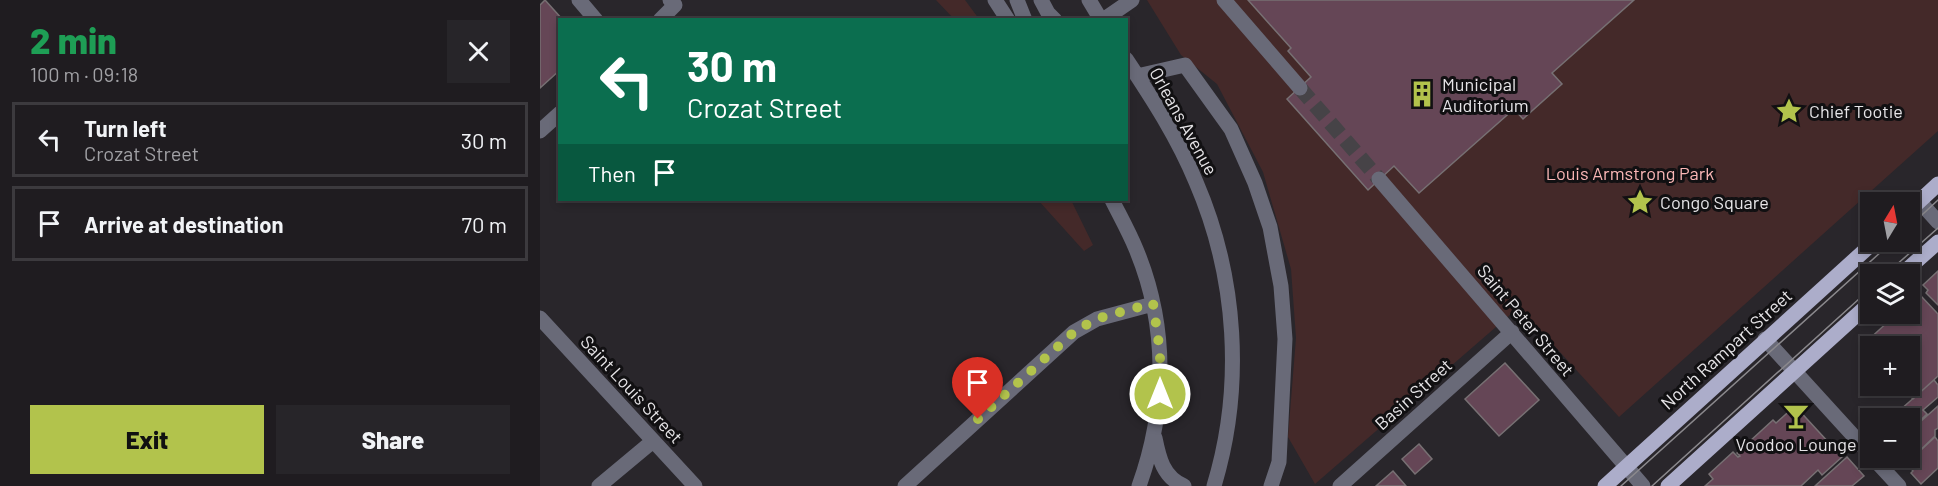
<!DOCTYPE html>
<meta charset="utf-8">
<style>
:root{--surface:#1f1c20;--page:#272529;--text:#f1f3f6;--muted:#a1a1a5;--line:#3c3a3e;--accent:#b2c34c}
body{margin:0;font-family:Barlow,sans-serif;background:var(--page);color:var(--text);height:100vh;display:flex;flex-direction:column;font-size:22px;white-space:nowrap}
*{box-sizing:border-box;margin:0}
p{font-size:20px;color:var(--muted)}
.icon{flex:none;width:33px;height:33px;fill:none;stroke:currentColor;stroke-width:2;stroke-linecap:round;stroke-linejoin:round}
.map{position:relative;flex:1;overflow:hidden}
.details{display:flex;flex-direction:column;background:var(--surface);width:540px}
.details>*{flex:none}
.hud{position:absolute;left:18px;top:18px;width:570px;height:183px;border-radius:0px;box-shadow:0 3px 9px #0003,0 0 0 2px var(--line);background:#0b6e4f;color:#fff;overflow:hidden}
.needle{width:39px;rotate:10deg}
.controls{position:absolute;left:1320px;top:192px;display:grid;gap:12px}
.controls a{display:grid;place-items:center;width:60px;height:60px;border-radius:0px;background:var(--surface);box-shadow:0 3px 9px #0003,0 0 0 2px var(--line);font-size:30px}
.pin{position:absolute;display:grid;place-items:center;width:51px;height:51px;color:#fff;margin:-62px -26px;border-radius:50% 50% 50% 0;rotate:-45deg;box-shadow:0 0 6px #0007}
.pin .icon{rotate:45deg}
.me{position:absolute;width:66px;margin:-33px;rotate:0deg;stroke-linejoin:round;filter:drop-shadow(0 0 4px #0008)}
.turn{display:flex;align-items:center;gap:21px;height:126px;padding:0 30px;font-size:27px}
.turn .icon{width:78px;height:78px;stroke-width:2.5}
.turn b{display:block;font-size:42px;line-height:51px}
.then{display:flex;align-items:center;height:57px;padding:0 30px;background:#0003;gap:12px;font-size:22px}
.round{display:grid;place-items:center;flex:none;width:63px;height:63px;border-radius:0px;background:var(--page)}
.headline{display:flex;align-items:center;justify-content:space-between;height:102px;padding:0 30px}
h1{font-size:36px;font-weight:800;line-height:45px;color:#1e9e55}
.primary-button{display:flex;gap:12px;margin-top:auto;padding:12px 30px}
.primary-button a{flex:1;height:69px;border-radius:0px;background:var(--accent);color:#111;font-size:24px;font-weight:800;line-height:69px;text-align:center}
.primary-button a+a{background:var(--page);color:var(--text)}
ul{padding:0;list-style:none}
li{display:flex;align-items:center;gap:18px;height:75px;margin:0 12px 9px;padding:0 18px;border:3px solid var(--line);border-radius:0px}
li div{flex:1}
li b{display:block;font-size:22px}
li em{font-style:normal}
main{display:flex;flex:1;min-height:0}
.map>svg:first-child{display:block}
.green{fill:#442929}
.building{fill:#654656;stroke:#777073;stroke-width:1.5}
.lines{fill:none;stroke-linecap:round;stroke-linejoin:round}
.minor-tunnel{stroke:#464347;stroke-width:15;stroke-dasharray:15 8;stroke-linecap:butt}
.minor{stroke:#696a78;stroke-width:15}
.major{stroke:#acadca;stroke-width:15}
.tram{stroke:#8b898d;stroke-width:1.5}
.route{stroke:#b2c34c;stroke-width:10;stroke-dasharray:0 18}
.labels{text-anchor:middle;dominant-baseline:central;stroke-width:6;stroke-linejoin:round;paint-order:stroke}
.poi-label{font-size:18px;fill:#e7e5e8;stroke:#111012;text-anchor:start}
.street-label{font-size:18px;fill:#e7e5e8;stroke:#111012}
.park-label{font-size:18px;fill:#fbb7b6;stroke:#111012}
</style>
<main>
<section class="details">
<div class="headline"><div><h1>2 min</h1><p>100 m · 09:18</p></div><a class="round"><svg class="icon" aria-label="close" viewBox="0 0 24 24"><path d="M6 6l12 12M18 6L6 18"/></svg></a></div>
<ul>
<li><svg class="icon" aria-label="left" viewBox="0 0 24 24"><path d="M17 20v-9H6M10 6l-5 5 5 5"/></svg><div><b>Turn left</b><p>Crozat Street</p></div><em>30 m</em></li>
<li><svg class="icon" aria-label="arrive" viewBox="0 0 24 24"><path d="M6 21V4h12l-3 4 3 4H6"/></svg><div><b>Arrive at destination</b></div><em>70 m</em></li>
</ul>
<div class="primary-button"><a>Exit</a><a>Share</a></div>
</section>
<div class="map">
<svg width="1398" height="486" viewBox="0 0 1398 486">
<rect width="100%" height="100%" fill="#29262b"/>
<path class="green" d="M396,0H425L439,19H414Z
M607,0H1398V131L1079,417L979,307L775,484L748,437L756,338L751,269L723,172L677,84L641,55Z
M498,200H531L553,245L544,251Z"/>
<path class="building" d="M5,0L23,20H20V70L0,88V5Z
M708,0H1094L1012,73L1022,84L983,119L974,109L879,193L854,166L828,190L747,99L771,77L748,51L751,48Z
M1398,271V305L1386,293L1388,290L1383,285Z
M1381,296L1398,314V376L1373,399L1360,386H1370V346H1331L1327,341L1350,320L1352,322L1361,314H1370V306Z
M965,363L999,400L959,436L925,399Z
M1394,380L1398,385V397L1383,410L1387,414L1370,430V418H1351Z
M1255,406L1302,457L1282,475L1278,470L1261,486H1165L1173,479L1169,474L1193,452L1198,457L1200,456L1197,453L1233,420L1236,423Z
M1398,406V428L1395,430V436L1372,458H1365H1370V431Z
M1395,437L1398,441V468L1381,484L1371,473L1373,471L1367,463Z
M879,444L892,459L875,474L862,459Z
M1307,457L1324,476L1312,486H1275Z
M853,471L866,486H836Z"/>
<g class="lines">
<path class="minor-tunnel" d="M760,88L839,179"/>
<path class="minor" d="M39,0L56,20
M455,0L468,20
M477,0L485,20
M501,0L508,13L515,20
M549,0L561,20
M684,0L760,88
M120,20L135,5L130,0
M563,20L592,0
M586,59C612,98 638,138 656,182C697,277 704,387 674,486
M597,76L645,65L691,129L715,183L730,227L741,286L745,339L739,462L731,486
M0,131L20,113
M839,179L1103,486
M572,200C580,216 589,232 596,249C628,326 627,408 599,486
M1379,201L1398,222
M0,318L155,486
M1225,339L1330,454
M615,438C619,458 623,477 644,486
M1333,458L1359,486
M59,486L113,441
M365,486L534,332L557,319L613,304
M800,486L972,332"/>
<path class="major" d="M1370,210L1398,184
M1362,274L1398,242
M1065,486L1334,242
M1128,486L1330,303"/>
<path class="tram" d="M1370,226L1398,200
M1346,274L1398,228
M1081,486L1352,242
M1112,486L1330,289"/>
</g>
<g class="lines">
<path class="route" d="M438,419L534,332L556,319L613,303L620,352V394"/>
</g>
<defs>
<g id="building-bare" transform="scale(2.07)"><path d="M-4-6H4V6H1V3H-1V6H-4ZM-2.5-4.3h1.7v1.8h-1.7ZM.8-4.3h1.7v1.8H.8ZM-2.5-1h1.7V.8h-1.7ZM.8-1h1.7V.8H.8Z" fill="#b2c34c" stroke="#111012" stroke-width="2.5" paint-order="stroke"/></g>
<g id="sight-bare" transform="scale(2.07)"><path d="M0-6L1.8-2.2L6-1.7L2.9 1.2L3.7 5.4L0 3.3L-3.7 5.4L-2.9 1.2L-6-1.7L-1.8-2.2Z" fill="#b2c34c" stroke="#111012" stroke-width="2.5" paint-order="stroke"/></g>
<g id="bar-bare" transform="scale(2.07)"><path d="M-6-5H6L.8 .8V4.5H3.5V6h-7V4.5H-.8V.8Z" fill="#b2c34c" stroke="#111012" stroke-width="2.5" paint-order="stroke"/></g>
</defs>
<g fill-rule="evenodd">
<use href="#building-bare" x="882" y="94"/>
<use href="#sight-bare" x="1249" y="111"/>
<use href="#sight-bare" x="1100" y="202"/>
<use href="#bar-bare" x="1256" y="416"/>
</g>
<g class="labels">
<g class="poi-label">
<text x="902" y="84">Municipal<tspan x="902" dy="21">Auditorium</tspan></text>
<text x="1269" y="111">Chief Tootie</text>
<text x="1120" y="202">Congo Square</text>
<text x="1256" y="444" text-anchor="middle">Voodoo Lounge</text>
</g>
<g class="street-label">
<text transform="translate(644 121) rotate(61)">Orleans Avenue</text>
<text transform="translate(986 320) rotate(50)">Saint Peter Street</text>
<text transform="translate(1186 349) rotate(-42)">North Rampart Street</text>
<text transform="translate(92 389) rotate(47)">Saint Louis Street</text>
<text transform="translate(873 394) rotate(-42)">Basin Street</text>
</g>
<g class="park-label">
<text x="1090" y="173">Louis Armstrong Park</text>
</g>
</g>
</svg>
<div class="controls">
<a><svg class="needle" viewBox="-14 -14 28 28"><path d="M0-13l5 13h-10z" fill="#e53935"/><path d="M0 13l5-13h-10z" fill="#a1a1a5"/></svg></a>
<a><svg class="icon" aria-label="layers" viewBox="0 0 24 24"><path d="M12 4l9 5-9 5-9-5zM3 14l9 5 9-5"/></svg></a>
<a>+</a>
<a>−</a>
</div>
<div class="pin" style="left:438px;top:419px;background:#d93025"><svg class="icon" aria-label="arrive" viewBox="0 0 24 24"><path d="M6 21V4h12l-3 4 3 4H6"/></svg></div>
<svg class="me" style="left:620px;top:394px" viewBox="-20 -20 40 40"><circle r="17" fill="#b2c34c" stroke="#fff" stroke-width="3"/><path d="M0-11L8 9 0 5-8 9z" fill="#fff"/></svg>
<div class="hud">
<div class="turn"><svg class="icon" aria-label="left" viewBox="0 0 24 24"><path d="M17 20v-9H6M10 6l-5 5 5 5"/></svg><div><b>30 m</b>Crozat Street</div></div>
<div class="then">Then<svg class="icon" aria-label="arrive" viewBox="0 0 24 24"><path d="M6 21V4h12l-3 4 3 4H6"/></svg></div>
</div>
</div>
</main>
